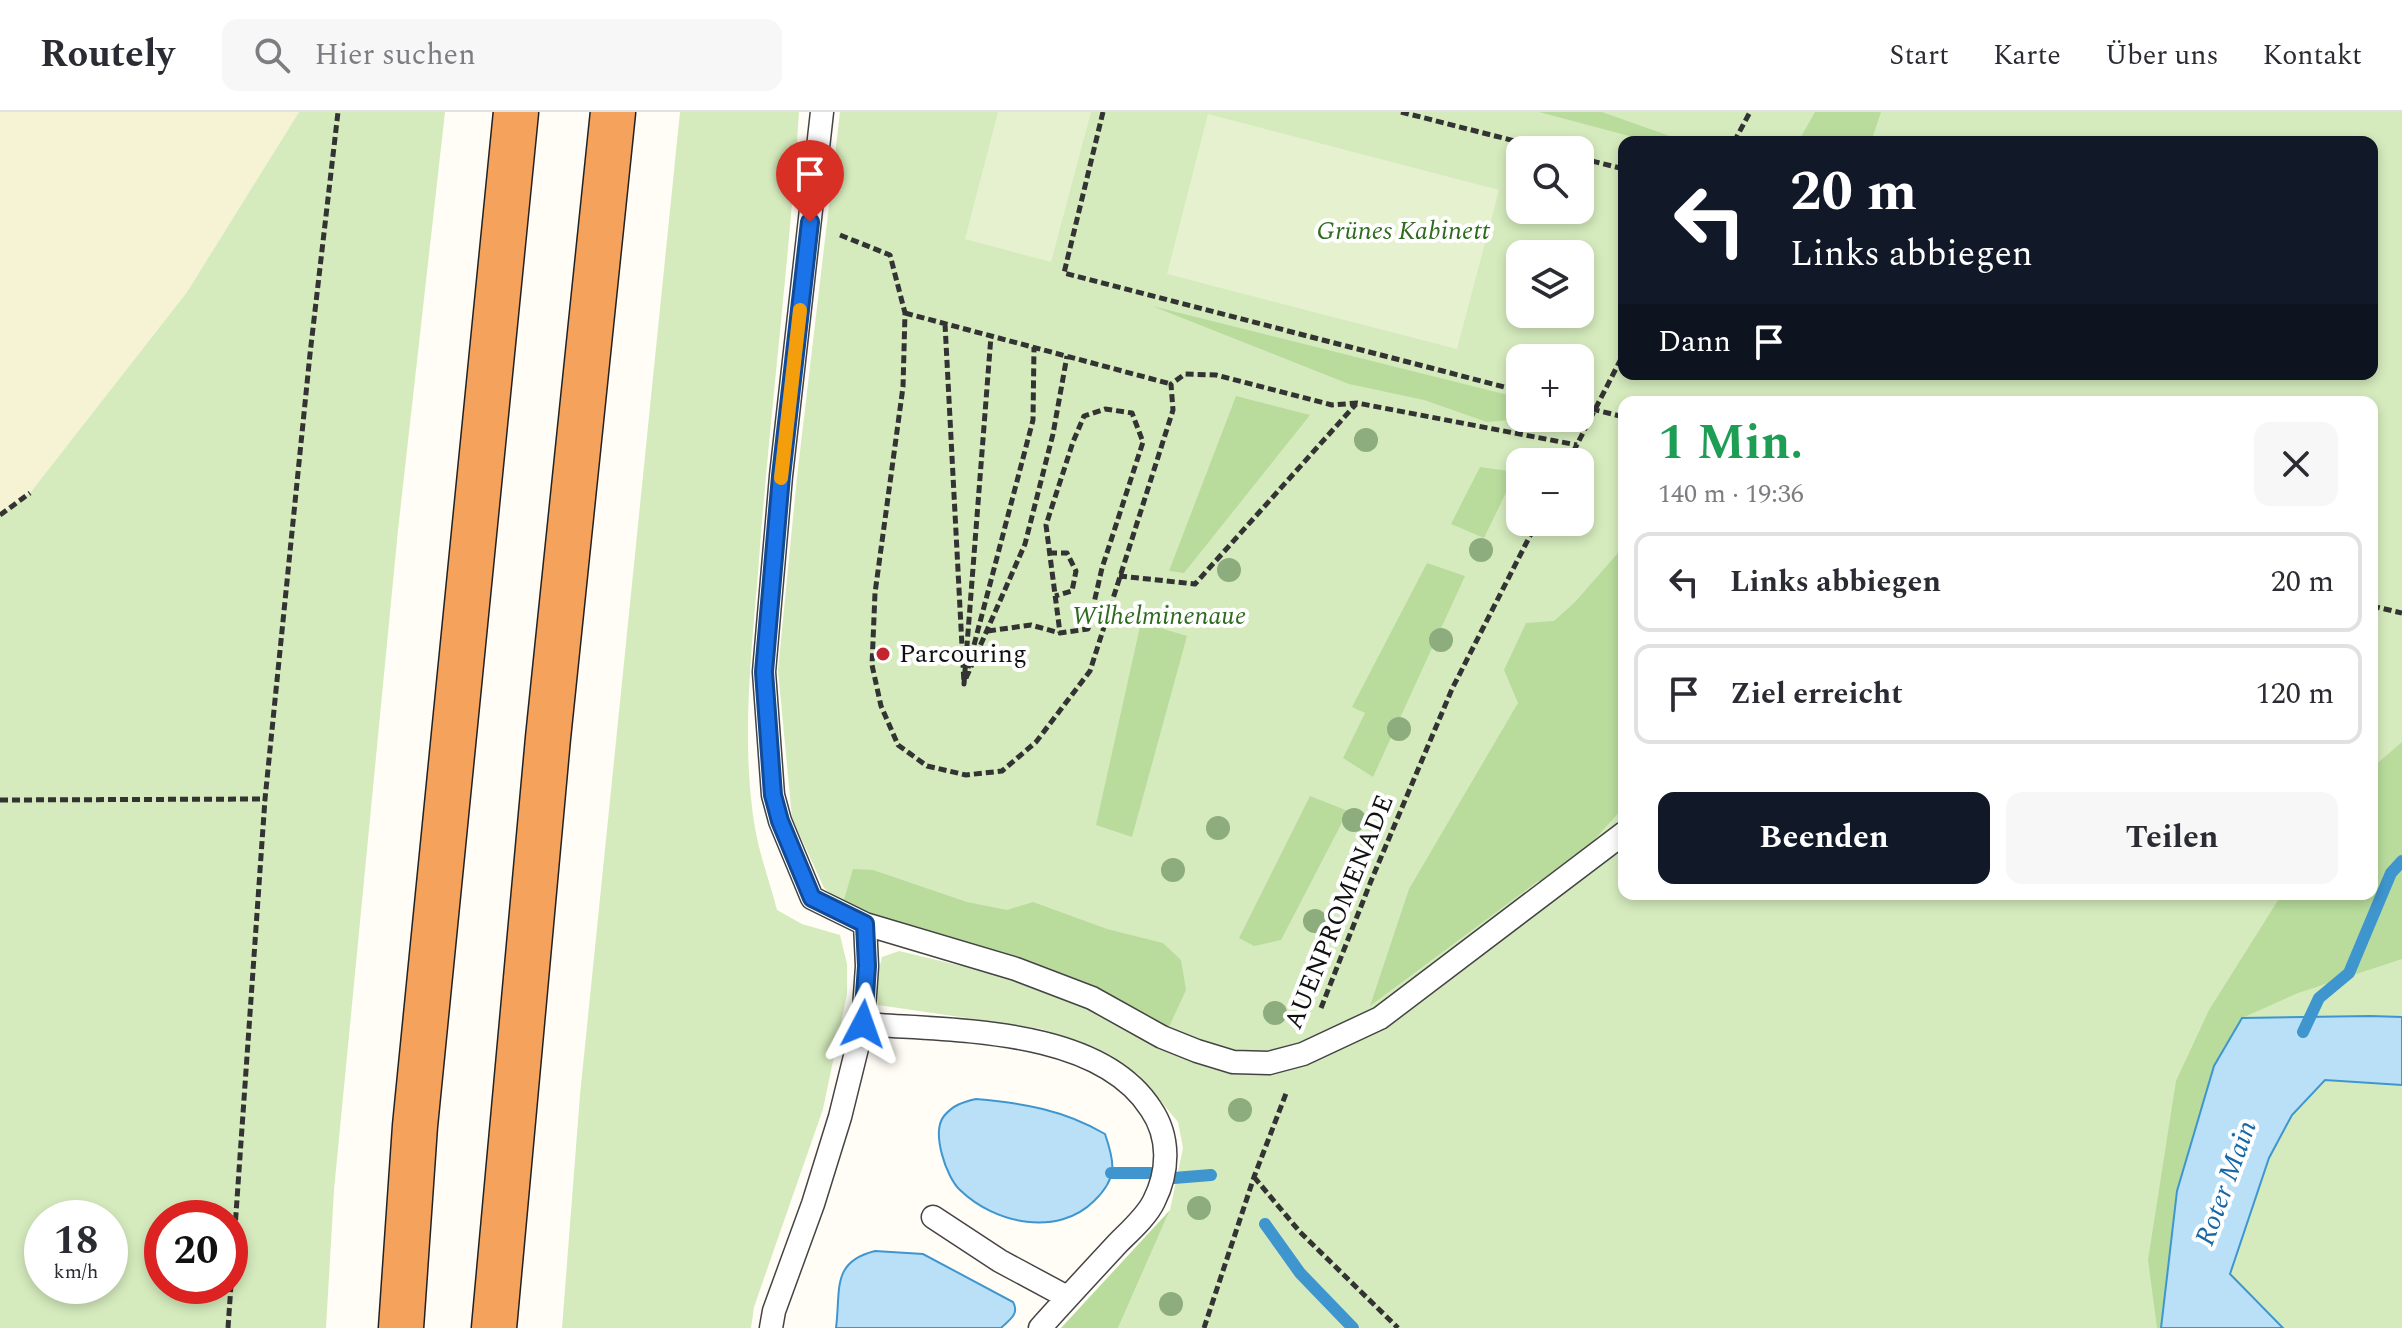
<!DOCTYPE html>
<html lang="de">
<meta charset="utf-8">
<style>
:root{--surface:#fff;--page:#f7f7f7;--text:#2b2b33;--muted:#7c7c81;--line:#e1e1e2;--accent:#111827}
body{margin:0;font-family:Spectral,serif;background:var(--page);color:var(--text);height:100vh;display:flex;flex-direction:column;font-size:30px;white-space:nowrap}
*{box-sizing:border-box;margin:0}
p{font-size:26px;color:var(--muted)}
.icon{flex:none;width:44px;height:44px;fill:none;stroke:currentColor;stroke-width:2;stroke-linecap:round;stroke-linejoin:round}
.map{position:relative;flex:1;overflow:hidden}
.side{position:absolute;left:1618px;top:284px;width:760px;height:504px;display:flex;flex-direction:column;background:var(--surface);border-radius:16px;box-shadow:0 4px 12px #0003}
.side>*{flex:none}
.hud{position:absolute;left:1618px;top:24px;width:760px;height:244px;border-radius:16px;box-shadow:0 4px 12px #0003;background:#111827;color:#fff;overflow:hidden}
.tools{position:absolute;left:1506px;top:24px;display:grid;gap:16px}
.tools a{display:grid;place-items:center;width:88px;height:88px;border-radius:16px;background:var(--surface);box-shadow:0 4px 12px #0003;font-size:40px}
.speed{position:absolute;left:24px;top:1088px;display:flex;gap:16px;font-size:40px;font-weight:700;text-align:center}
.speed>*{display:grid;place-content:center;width:104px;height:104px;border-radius:50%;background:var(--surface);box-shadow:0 4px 12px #0003;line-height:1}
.speed small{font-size:20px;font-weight:400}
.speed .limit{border:12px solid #d22;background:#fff;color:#111}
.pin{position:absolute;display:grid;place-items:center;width:68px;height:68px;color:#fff;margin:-82px -34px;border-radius:50% 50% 50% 0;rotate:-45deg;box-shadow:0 0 8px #0007}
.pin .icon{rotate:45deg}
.me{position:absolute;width:88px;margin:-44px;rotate:4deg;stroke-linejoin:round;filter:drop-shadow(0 0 6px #0008)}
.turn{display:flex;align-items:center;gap:28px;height:168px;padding:0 40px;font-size:36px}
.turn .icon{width:104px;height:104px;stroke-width:2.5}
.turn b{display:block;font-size:56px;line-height:68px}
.then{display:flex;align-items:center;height:76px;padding:0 40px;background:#0003;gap:16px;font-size:30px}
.round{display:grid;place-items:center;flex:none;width:84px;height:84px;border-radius:16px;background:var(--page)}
.headline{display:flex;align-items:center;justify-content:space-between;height:136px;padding:0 40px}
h1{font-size:48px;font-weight:700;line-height:60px;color:#1e9e55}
.primary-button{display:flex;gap:16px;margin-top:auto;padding:16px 40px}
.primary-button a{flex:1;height:92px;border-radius:16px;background:var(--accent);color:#fff;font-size:32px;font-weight:700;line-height:92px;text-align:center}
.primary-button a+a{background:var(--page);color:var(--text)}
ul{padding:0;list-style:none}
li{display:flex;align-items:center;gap:24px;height:100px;margin:0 16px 12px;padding:0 24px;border:4px solid var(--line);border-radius:16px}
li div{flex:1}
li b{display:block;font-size:30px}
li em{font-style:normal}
header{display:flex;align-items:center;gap:48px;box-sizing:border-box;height:112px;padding:0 40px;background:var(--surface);border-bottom:2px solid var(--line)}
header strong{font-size:38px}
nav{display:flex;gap:44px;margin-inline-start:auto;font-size:28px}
.search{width:560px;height:72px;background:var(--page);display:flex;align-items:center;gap:20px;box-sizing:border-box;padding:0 28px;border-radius:16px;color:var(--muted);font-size:30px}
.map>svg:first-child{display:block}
.farmland{fill:#f6f3d4}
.green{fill:#d5ebbd;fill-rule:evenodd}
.forest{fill:#b9dc9c}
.pitch{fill:#e6f2cf}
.water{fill:#b9e0f7;stroke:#3f96cf;stroke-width:2}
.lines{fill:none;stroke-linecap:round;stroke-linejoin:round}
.stream{stroke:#3f96cf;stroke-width:12}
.lane-casing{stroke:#444;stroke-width:25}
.highway-casing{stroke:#222;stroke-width:47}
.path{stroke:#333;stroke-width:5;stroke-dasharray:8 4;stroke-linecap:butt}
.lane{stroke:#fff;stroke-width:22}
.highway{stroke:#f5a25d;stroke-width:44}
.tree{fill:#8dad7f}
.route-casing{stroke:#114b97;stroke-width:20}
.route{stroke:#1a73e8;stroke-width:14}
.slow{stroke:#f59e0b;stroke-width:14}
.poi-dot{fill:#c4262e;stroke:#fff;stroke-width:3}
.labels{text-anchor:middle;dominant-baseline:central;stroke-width:8;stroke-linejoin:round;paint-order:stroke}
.park-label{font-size:26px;font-style:italic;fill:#2f6b1f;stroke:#fff}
.poi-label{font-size:26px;fill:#111;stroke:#fff;text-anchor:start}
.street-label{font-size:26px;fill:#111;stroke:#fff}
.water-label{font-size:28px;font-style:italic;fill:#1768a6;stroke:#fff}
</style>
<header>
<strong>Routely</strong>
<div class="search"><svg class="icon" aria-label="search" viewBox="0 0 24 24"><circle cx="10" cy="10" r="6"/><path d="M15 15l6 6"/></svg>Hier suchen</div>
<nav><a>Start</a><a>Karte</a><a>Über uns</a><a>Kontakt</a></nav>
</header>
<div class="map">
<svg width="2402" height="1216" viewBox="0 0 2402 1216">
<rect width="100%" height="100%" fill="#fffdf5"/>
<path class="farmland" d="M0,0H299L187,180L30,381L0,403Z"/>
<path class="green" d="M299,0H445L398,418L334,1078L326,1216H0V403L30,381L187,180ZM42,1106H110V1174H42ZM162,1106H230V1174H162Z
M680,0H799C789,154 769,307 758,461C751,544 741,633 755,716C760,744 770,771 777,798L802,812L840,823L847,852V882L823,997L754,1195L751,1216H562L580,983Z
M840,0H2402V1216H1118L1170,1098L1183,1036L1178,1010L1138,962L1089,934L1042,917L878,893V862L882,845L899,839L1012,866L1017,849L843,791L824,776L792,706L778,558L797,365ZM1624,30H2372V262H1624ZM1520,38H1580V98H1520ZM1520,142H1580V202H1520ZM1520,246H1580V306H1520ZM1624,290H2372V782H1624ZM1520,350H1580V410H1520Z"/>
<path class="forest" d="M1539,0H1602L1681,28L1652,30Z
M1815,0H1881L1871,30H1798Z
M1152,194L1520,286V306H1534L1487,310L1424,288L1349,272Z
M1236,284L1310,303L1184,461L1169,459Z
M1480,355L1516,360L1484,426L1451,412Z
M1624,434V695L1551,775L1538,769L1370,894L1409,777L1518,591L1504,558L1526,511L1554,509L1576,489Z
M1427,451L1465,464L1373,665L1343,646L1365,601L1352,595Z
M1141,510L1187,524L1132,725L1096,713Z
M2402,630V847L2298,881L2242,906L2214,954L2177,1079L2161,1216H2157L2148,1148L2176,969L2209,898L2282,782H2372V656Z
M1310,684L1348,699L1281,828L1254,834L1239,826Z
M853,757L873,758L967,790L1007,798L1033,790L1107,817L1163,831L1181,848L1186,878L1168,917C1103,888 1038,856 971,832C928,817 884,812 843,791Z
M1170,1098L1118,1216H1061Z"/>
<path class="pitch" d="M998,0H1091L1051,150L965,127Z
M1208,2L1499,78L1457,237L1167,162Z"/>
<path class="water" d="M2370,904L2402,905V973L2325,968L2292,1003L2269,1046L2230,1162L2283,1216H2161L2177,1079L2214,954L2242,906Z
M976,987C1023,991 1064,998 1105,1022C1115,1051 1118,1066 1094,1089C1058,1125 995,1112 960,1078C946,1065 931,1020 944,1004C953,993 963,990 976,987Z
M875,1139L923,1142L1013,1190C1020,1202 1009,1208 1001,1216H836C841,1177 831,1150 875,1139Z"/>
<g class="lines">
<path class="stream" d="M2303,920L2319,886L2349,861L2391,761L2402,749
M1111,1061H1151
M1174,1066L1211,1063
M1265,1112L1300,1161L1353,1216"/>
<g class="lane-casing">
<path id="lane" d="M822,0L781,364L764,560L773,683L780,709L812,786L865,812L1016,857L1092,886L1162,925L1197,939L1233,950L1269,951L1303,942L1380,906L1624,721
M863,912C950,919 1098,914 1151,997C1170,1025 1169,1059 1154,1089C1147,1104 1130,1119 1118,1131C1092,1159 1066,1187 1040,1216
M933,1105L1000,1149L1067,1185
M771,1216L774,1199L813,1092L840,1005L863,912L867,854L865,812"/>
</g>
<g class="highway-casing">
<path id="highway" d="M401,1216L415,1014L516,0
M494,1216L548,626L613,0"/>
</g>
<path class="path" d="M1103,0L1064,161L1520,279
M1401,0L1550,38
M1734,30L1750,0
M1580,46L1624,57
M840,123L890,143L905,201L903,275L875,481L872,553L881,594L898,633L927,654L966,663L1002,659L1036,630L1090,559L1173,298L1171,272L1185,262L1216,263L1332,293L1357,291L1577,333
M905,201L1171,272
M945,212L964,572L991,224
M1580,294L1624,305
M1568,350L1624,241
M0,403L30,381
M1049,441H1067L1076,459L1072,479L1055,484
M1119,464L1195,472L1356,292
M2372,494L2402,501
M988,519L1031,513L1060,521L1088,517L1102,456L1143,330L1132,301L1105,297L1084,304L1073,330L1046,413L1060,521
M968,556L1033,308L1034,235
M966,566L1025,432L1053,322L1067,244
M0,688L265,687
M1321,896L1371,769L1452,577L1537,410
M1254,1065L1300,1120L1398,1216
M228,1216L265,687L310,242L338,0
M1204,1216L1254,1065L1287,979"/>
<use href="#lane" class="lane"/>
<use href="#highway" class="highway"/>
</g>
<g class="tree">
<circle cx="1366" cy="328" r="12"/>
<circle cx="1481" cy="438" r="12"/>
<circle cx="1229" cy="458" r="12"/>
<circle cx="1441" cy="528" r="12"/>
<circle cx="1399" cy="617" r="12"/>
<circle cx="1354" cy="708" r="12"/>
<circle cx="1218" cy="716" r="12"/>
<circle cx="1173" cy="758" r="12"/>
<circle cx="1315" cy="809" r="12"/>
<circle cx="1275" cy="901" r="12"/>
<circle cx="1240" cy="998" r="12"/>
<circle cx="1199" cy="1096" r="12"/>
<circle cx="1171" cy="1192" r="12"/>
</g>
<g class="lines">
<g class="route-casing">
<path id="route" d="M810,110L781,364L764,560L773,683L780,709L812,786L865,812L867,854L863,912"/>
</g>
<use href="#route" class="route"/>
<path class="slow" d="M781,366L800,198"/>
</g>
<circle class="poi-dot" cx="883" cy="542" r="8"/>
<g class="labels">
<g class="park-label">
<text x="1403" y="119">Grünes Kabinett</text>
<text x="1159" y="504">Wilhelminenaue</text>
</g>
<g class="poi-label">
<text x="899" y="542">Parcouring</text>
</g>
<g class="street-label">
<text transform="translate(1339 800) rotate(-68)">AUENPROMENADE</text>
</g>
<g class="water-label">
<text transform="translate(2226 1071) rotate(-70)">Roter Main</text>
</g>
</g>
</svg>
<div class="tools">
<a><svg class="icon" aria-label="search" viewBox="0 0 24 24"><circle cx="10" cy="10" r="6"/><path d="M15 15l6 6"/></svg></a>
<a><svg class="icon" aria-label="layers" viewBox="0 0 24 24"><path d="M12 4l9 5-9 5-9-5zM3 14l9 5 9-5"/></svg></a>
<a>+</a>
<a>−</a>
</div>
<div class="speed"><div>18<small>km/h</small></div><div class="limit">20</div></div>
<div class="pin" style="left:810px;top:110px;background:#d93025"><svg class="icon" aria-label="arrive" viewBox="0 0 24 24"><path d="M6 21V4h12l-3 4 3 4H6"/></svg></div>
<svg class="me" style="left:863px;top:912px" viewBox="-20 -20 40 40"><path d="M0-17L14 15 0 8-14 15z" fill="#1a73e8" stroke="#fff" stroke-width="4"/></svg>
<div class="hud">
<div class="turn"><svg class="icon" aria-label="left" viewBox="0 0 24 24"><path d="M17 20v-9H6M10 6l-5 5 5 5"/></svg><div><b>20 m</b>Links abbiegen</div></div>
<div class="then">Dann<svg class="icon" aria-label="arrive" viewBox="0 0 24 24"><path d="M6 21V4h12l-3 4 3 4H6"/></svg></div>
</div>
<section class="side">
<div class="headline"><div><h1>1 Min.</h1><p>140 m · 19:36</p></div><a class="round"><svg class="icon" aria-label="close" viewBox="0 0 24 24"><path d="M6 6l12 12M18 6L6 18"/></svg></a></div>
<ul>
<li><svg class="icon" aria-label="left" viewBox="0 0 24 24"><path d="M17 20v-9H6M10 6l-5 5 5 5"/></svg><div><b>Links abbiegen</b></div><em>20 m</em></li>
<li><svg class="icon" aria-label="arrive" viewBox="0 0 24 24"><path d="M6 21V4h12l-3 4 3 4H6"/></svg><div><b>Ziel erreicht</b></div><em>120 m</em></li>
</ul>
<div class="primary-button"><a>Beenden</a><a>Teilen</a></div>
</section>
</div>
